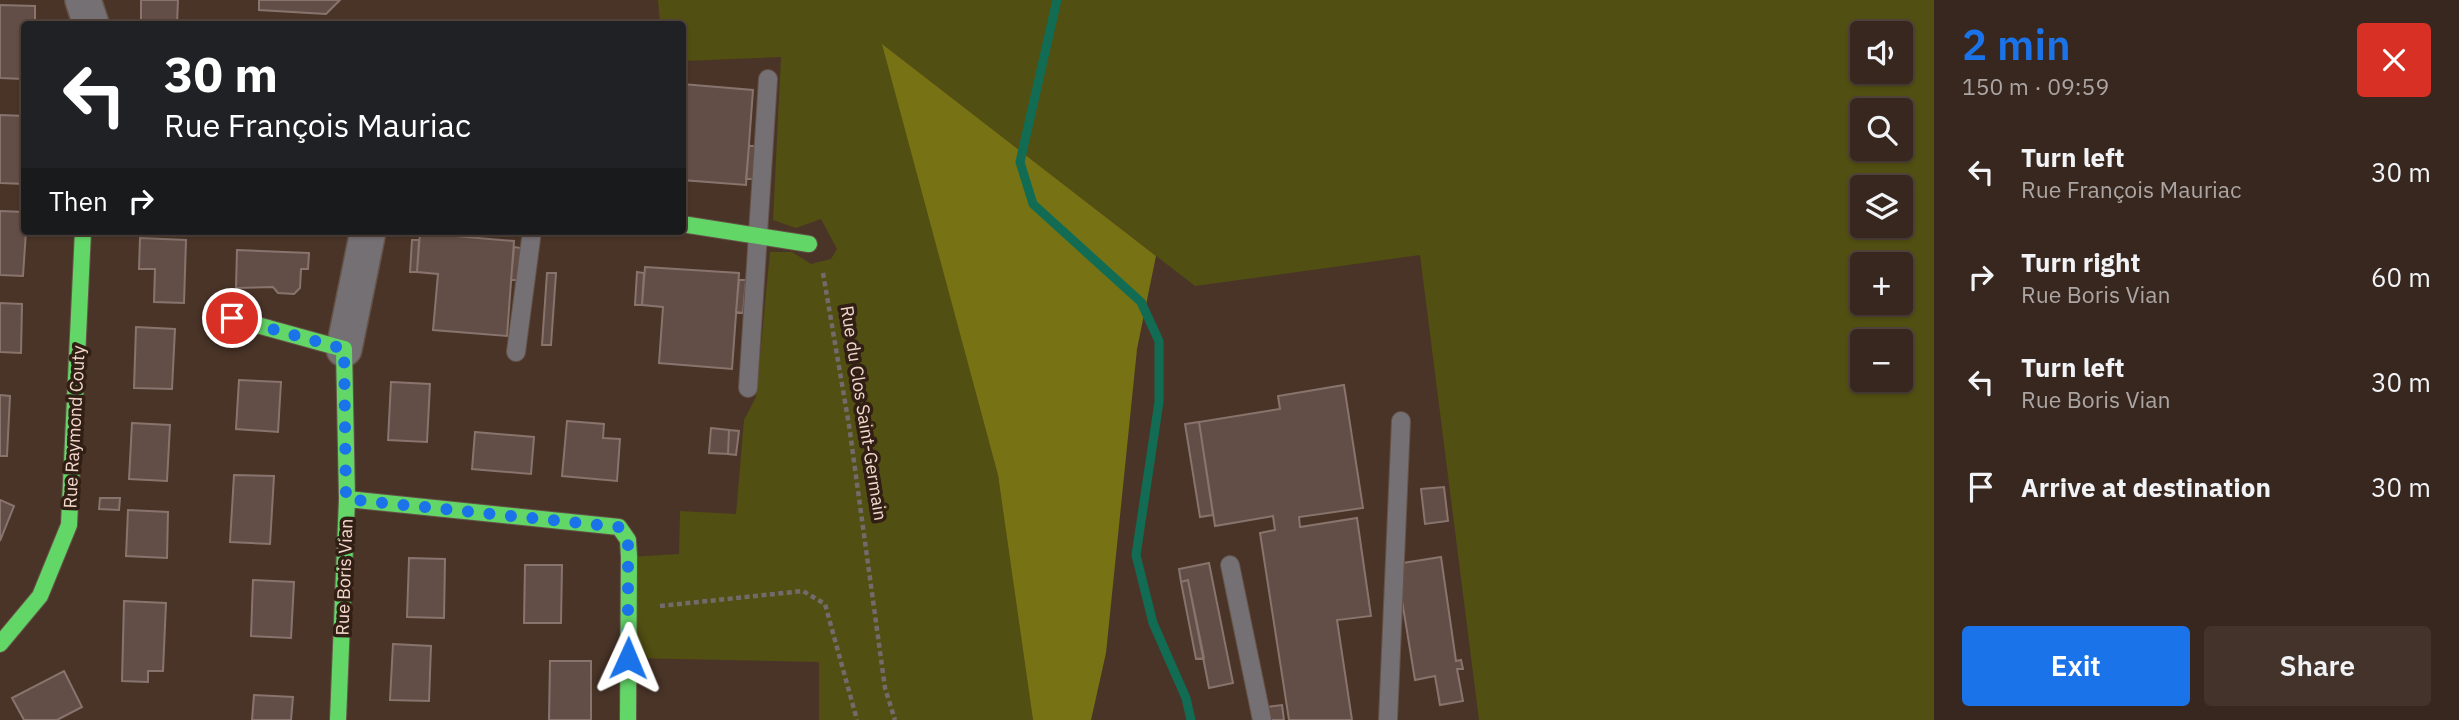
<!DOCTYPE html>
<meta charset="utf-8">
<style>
:root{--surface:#38271e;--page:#43332b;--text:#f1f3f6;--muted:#aba5a4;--line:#52443c;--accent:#1a73e8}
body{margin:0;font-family:"IBM Plex Sans",sans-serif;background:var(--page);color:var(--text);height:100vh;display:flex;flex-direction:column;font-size:26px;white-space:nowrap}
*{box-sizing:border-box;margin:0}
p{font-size:23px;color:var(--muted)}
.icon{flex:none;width:38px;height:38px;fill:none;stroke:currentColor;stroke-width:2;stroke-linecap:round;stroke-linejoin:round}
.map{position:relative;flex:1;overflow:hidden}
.drawer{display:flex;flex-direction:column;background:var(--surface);width:525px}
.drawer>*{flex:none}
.guide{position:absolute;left:21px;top:21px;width:665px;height:214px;border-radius:7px;box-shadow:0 2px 5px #0004,0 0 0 2px var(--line);background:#202124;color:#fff;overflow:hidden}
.buttons{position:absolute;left:1850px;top:21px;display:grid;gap:14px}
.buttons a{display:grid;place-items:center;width:63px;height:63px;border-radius:7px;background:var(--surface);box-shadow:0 2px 5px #0004,0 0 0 2px var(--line);font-size:35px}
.pin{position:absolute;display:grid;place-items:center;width:60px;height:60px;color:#fff;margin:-30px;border:4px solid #fff;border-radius:50%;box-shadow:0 2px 7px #0007}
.me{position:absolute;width:77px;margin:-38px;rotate:1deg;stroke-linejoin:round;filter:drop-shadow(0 0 5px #0008)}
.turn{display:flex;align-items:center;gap:24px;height:147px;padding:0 28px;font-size:32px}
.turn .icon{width:91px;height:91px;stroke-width:2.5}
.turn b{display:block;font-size:49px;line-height:60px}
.then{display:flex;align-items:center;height:66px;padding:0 28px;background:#0003;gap:14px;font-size:26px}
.round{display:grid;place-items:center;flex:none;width:74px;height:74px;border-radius:7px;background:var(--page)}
.head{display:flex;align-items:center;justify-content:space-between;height:119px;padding:0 28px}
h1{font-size:42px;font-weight:600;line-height:52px;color:var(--accent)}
.cta{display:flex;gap:14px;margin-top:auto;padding:14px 28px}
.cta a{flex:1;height:80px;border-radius:7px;background:var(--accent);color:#fff;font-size:28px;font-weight:600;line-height:80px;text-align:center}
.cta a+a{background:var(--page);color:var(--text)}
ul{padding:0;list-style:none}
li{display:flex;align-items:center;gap:21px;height:105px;padding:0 28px}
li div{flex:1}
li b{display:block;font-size:26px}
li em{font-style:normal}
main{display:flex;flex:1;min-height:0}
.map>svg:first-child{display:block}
.green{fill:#524f12;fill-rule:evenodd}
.forest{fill:#777314}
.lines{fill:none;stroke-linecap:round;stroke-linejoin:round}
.stream{stroke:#126c53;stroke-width:9}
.building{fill:#624e47;stroke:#88746d;stroke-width:2}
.lane-casing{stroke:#665348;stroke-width:20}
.street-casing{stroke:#665348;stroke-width:38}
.fast-casing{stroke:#665348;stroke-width:18}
.path{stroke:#736b6b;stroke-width:4.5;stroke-dasharray:5 3.5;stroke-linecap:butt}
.lane{stroke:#747074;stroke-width:18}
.street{stroke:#747074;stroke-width:35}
.fast{stroke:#63d668;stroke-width:16}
.route{stroke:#1a73e8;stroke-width:12;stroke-dasharray:0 21.6}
.labels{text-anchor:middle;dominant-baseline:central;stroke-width:7;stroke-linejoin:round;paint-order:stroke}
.street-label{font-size:18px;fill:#f3d9cb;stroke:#311e14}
</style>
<main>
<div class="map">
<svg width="1934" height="720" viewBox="0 0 1934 720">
<rect width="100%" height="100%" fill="#4a3428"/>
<path class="green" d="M658,0H1934V720H1479L1420,255L1195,286L883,45L998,475L1033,720H819V662L628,658L629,557L679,554L680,511L736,514L744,420L756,397L770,252H792L811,264L831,259L837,249L821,219L796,228L773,220L781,57L683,61L682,24H660ZM1862,33H1900V72H1862ZM1862,110H1900V149H1862ZM1862,187H1900V226H1862ZM1862,264H1900V303H1862ZM1862,341H1900V380H1862Z"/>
<path class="forest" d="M882,44L1156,256L1137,349L1106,653L1091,720H1033L998,475Z"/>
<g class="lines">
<path class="stream" d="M1057,0L1020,162L1033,204L1141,302L1159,341V402L1136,555L1153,623L1186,698L1191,720"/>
</g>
<path class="building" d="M141,0H178L177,24H141Z
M259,0H340L326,14L259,10Z
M0,5L35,6V24H24L23,79L0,78Z
M682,84L753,90L746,185L682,180Z
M0,115L24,116V184L0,183Z
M749,146H756L754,179H746Z
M0,211L24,212L26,231L23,276L0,275Z
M420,233L514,241L507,336L433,330L438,274L417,272Z
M140,238L186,240L184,303L154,302L155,269H139Z
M412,240H419L417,272H410Z
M514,247L521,248L518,280H511Z
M237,250L309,253L308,269H301L300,288L294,294L278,293L273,287L236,288Z
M645,267L739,273L732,369L659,363L663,307L642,305Z
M637,272L644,273L642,305H635Z
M547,273H556L551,345H542Z
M739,280H746L743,313L736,312Z
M0,303L22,304L21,353L0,352Z
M136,327L175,329L172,389L134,388Z
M239,380L281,382L278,432L236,429Z
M391,382L430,384L427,442L388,440Z
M1344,385L1363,508L1299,517L1300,527L1357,518L1371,616L1337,620L1352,720H1289L1260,533L1275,530L1273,516L1215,526L1199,422L1280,409L1278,396Z
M0,395L10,396L7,456H0Z
M567,421L604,424L603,438L620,439L617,481L562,476Z
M1199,422L1213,515L1200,517L1185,424Z
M132,423L170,425L167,481L129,479Z
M711,428L729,430L728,454L709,453Z
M729,430L739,431L736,455L728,454Z
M475,432L534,437L531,474L472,469Z
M234,475L274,476L270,544L230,542Z
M1444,487L1448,521L1425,524L1421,489Z
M100,498H120L119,510L99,509Z
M0,500L14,506L0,541Z
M128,510L168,512L167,558L126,556Z
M1441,557L1456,661L1461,660L1463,669H1457L1463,701L1440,705L1435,676L1415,680L1396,564Z
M409,558L445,559L444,618L407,617Z
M1209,563L1233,683L1209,688L1188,580L1181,582L1179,569Z
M525,565H562L561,623H524Z
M253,580L294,582L291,638L251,636Z
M1188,580L1204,658L1196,659L1181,582Z
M124,601L166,603L163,671H148V682L122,681Z
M393,644L431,646L429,701L390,700Z
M550,661H591V720H549Z
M64,671L82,707L57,720H24L12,698Z
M254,695L293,697L291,720H252Z
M1282,705L1284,720H1268L1266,707Z"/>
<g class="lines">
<g class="lane-casing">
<path id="lane" d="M516,352L532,231
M748,388L768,79
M1230,565L1262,720
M1388,720L1401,421"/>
</g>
<g class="street-casing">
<path id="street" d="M83,0L91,24
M344,349L368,231"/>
</g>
<g class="fast-casing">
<path id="fast" d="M682,224L809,244
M232,318L344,349L347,499L338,720
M347,499L619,527L628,540L629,557L628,720
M0,644L40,596L69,525L83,231"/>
</g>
<path class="path" d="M823,273L849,425L885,688L895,720
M660,606L803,591L825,604L857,720"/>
<use href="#lane" class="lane"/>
<use href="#street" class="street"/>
<use href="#fast" class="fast"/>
</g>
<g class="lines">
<path class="route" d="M232,318L344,349L346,499L619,527L628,540V658"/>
</g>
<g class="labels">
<g class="street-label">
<text transform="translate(864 413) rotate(81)">Rue du Clos Saint-Germain</text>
<text transform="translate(74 427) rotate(-87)">Rue Raymond Couty</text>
<text transform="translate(344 577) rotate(-88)">Rue Boris Vian</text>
</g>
</g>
</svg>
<div class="buttons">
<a><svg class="icon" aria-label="sound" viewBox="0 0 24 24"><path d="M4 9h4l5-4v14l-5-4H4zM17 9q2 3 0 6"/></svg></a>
<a><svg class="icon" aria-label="search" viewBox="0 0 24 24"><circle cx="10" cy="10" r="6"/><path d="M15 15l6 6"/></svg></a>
<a><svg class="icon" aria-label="layers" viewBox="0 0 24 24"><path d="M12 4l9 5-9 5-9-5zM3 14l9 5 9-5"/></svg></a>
<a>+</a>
<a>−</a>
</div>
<div class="pin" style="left:232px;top:318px;background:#d93025"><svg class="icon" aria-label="arrive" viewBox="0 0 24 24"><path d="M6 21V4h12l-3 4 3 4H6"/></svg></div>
<svg class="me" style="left:628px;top:658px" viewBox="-20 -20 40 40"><path d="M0-17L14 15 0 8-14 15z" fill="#1a73e8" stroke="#fff" stroke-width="4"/></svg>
<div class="guide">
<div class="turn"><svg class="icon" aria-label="left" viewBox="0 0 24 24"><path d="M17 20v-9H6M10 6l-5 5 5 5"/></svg><div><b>30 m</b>Rue François Mauriac</div></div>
<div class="then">Then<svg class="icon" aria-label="right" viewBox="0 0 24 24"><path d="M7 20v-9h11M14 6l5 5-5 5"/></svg></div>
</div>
</div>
<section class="drawer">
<div class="head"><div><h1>2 min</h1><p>150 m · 09:59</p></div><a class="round" style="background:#d93025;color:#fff"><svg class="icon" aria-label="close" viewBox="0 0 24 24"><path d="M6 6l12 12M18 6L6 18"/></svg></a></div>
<ul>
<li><svg class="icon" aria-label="left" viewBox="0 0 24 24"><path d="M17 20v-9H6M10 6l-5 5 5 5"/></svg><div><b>Turn left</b><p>Rue François Mauriac</p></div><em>30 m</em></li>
<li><svg class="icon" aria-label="right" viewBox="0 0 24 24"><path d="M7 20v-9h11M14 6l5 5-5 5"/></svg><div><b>Turn right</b><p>Rue Boris Vian</p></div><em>60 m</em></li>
<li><svg class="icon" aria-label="left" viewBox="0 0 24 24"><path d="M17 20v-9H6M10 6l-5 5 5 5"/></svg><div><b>Turn left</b><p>Rue Boris Vian</p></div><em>30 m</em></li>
<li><svg class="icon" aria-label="arrive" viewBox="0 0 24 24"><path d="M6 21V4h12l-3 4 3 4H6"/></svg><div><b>Arrive at destination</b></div><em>30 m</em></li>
</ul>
<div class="cta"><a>Exit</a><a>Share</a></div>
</section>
</main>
